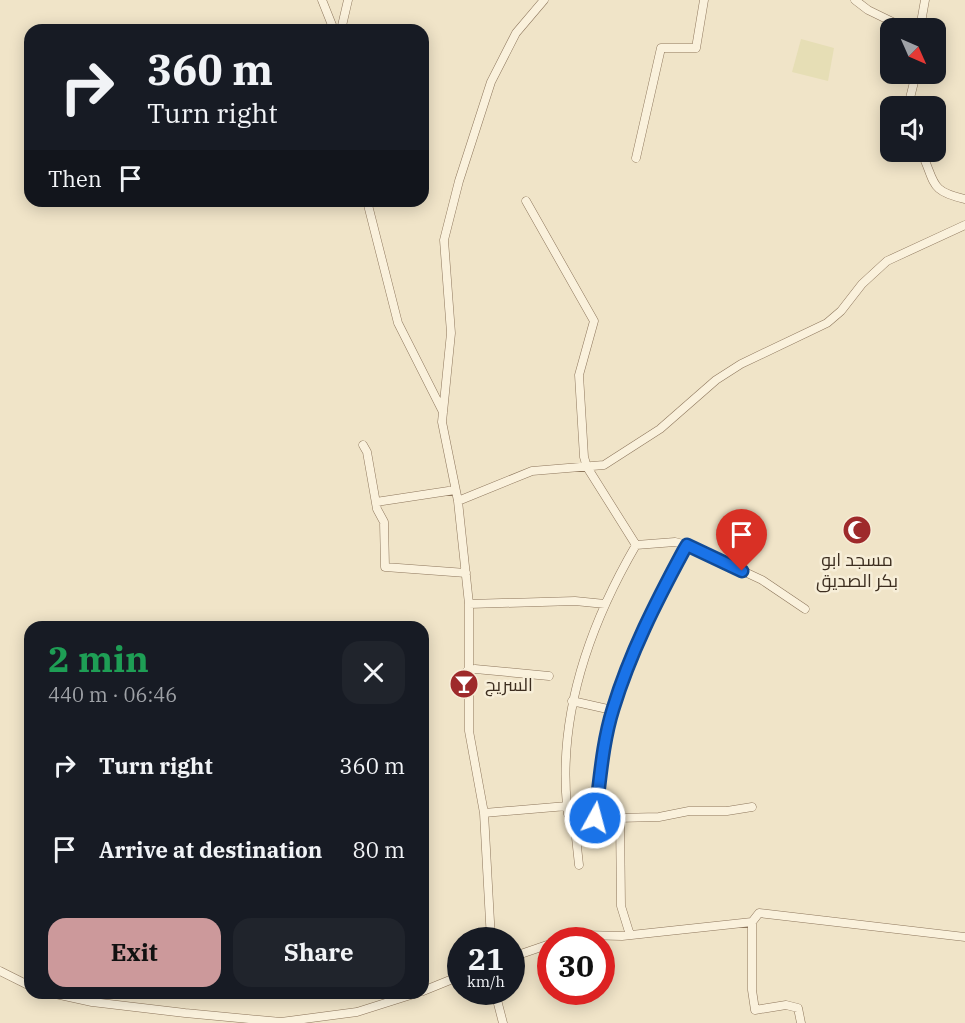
<!DOCTYPE html>
<meta charset="utf-8">
<style>
:root{--surface:#171b24;--page:#20242c;--text:#f1f3f6;--muted:#9ea1a6;--accent:#cc999b}
body{margin:0;font-family:"IBM Plex Serif",Cairo,serif;background:var(--page);color:var(--text);height:100vh;display:flex;flex-direction:column;font-size:22px;white-space:nowrap}
*{box-sizing:border-box;margin:0}
p{font-size:20px;color:var(--muted)}
.icon{flex:none;width:33px;height:33px;fill:none;stroke:currentColor;stroke-width:2;stroke-linecap:round;stroke-linejoin:round}
.map{position:relative;flex:1;overflow:hidden}
.panel{position:absolute;left:24px;top:621px;width:405px;height:378px;display:flex;flex-direction:column;background:var(--surface);border-radius:18px;box-shadow:0 3px 15px #0003}
.panel>*{flex:none}
.hud{position:absolute;left:24px;top:24px;width:405px;height:183px;border-radius:18px;box-shadow:0 3px 15px #0003;background:#171b24;color:var(--text);overflow:hidden}
.needle{width:39px;rotate:135deg}
.fabs{position:absolute;left:880px;top:18px;display:grid;gap:12px}
.fabs a{display:grid;place-items:center;width:66px;height:66px;border-radius:12px;background:var(--surface);box-shadow:0 3px 15px #0003;font-size:30px}
.speed{position:absolute;left:447px;top:927px;display:flex;gap:12px;font-size:30px;font-weight:700;text-align:center}
.speed>*{display:grid;place-content:center;width:78px;height:78px;border-radius:50%;background:var(--surface);box-shadow:0 3px 15px #0003;line-height:1}
.speed small{font-size:15px;font-weight:400}
.speed .limit{border:9px solid #d22;background:#fff;color:#111}
.pin{position:absolute;display:grid;place-items:center;width:51px;height:51px;color:#fff;margin:-62px -26px;border-radius:50% 50% 50% 0;rotate:-45deg;box-shadow:0 0 6px #0007}
.pin .icon{rotate:45deg}
.me{position:absolute;width:66px;margin:-33px;rotate:7deg;stroke-linejoin:round;filter:drop-shadow(0 0 4px #0008)}
.turn{display:flex;align-items:center;gap:21px;height:126px;padding:0 24px;font-size:27px}
.turn .icon{width:78px;height:78px;stroke-width:2.5}
.turn b{display:block;font-size:42px;line-height:51px}
.then{display:flex;align-items:center;height:57px;padding:0 24px;background:#0003;gap:12px;font-size:22px}
.round{display:grid;place-items:center;flex:none;width:63px;height:63px;border-radius:18px;background:var(--page)}
.overview{display:flex;align-items:center;justify-content:space-between;height:102px;padding:0 24px}
h1{font-size:36px;font-weight:700;line-height:45px;color:#1e9e55}
.primary-button{display:flex;gap:12px;margin-top:auto;padding:12px 24px}
.primary-button a{flex:1;height:69px;border-radius:18px;background:var(--accent);color:#111;font-size:24px;font-weight:700;line-height:69px;text-align:center}
.primary-button a+a{background:var(--page);color:var(--text)}
ul{padding:0;list-style:none}
li{display:flex;align-items:center;gap:18px;height:84px;padding:0 24px}
li div{flex:1}
li b{display:block;font-size:22px}
li em{font-style:normal}
.map>svg:first-child{display:block}
.farmland{fill:#e6deb5}
.lines{fill:none;stroke-linecap:round;stroke-linejoin:round}
.minor-casing{stroke:#8d765c;stroke-width:9}
.minor{stroke:#faf1dc;stroke-width:8}
.route-casing{stroke:#114b97;stroke-width:15}
.route{stroke:#1a73e8;stroke-width:10}
.labels{text-anchor:middle;dominant-baseline:central;stroke-width:5;stroke-linejoin:round;paint-order:stroke}
.poi-label{font-size:18px;fill:#3d2e20;stroke:#f7eed8}
</style>
<div class="map">
<svg width="965" height="1023" viewBox="0 0 965 1023">
<rect width="100%" height="100%" fill="#f0e4c8"/>
<path class="farmland" d="M801,39L834,48L828,81L792,72Z"/>
<g class="lines">
<g class="minor-casing">
<path id="minor" d="M322,0L334,30
M855,0L868,10L905,28
M920,28L925,0
M341,30L348,0
M908,106L916,74
M921,152C936,182 928,191 965,199
M636,158L661,48H696L704,0
M367,201L398,323L443,412
M526,201L594,321L579,375L584,457L587,467L636,545L675,542L687,545L762,580L805,609
M363,445L367,452L377,509L384,522L385,567L466,573
M458,501L532,471L604,465L660,429L716,380L741,364L827,323L841,311L862,284L887,261L965,225
M376,502L455,490
M469,604L575,601L605,604
M467,671L475,669L549,676
M572,701L612,710
M567,806C558,713 590,624 636,545
M484,813L567,806L568,814L574,819L659,817L689,811H727L752,807
M620,817L621,906L630,935
M595,818C606,729 620,670 663,590C671,575 678,559 687,545
M574,819L579,865
M752,922V990L755,1010L786,1005L798,1008L801,1023
M491,940L484,813L469,731V604L458,501L442,422L451,333L444,240L459,181L491,82L516,33L544,0
M563,940L583,935L622,936L752,922L759,913L965,937
M512,957L550,944
M0,971L30,986
M423,991L460,976
M495,992L503,1023
M51,993L92,1002L185,1013L281,1022L357,1012L417,993"/>
</g>
<use href="#minor" class="minor"/>
</g>
<g class="lines">
<g class="route-casing">
<path id="route" d="M595,818C600,782 602,744 613,709C630,653 656,602 684,550L687,545L742,571"/>
</g>
<use href="#route" class="route"/>
</g>
<defs>
<g id="mosque-disc" transform="scale(1.5)"><circle r="9.5" fill="#9e2a2b" stroke="#f7eed8"/><path d="M3.5-4.9A6 6 0 1 0 3.5 4.9A5 5 0 1 1 3.5-4.9Z" fill="#fff"/></g>
<g id="bar-disc" transform="scale(1.5)"><circle r="9.5" fill="#9e2a2b" stroke="#f7eed8"/><path d="M-6-5H6L.8 .8V4.5H3.5V6h-7V4.5H-.8V.8Z" fill="#fff"/></g>
</defs>
<g fill-rule="evenodd">
<use href="#mosque-disc" x="857" y="530"/>
<use href="#bar-disc" x="464" y="684"/>
</g>
<g class="labels">
<g class="poi-label">
<text x="857" y="559">مسجد ابو<tspan x="857" dy="21">بكر الصديق</tspan></text>
<text x="485" y="684" text-anchor="start">السريج</text>
</g>
</g>
</svg>
<div class="fabs">
<a><svg class="needle" viewBox="-14 -14 28 28"><path d="M0-13l5 13h-10z" fill="#e53935"/><path d="M0 13l5-13h-10z" fill="#9ea1a6"/></svg></a>
<a><svg class="icon" aria-label="sound" viewBox="0 0 24 24"><path d="M4 9h4l5-4v14l-5-4H4zM17 9q2 3 0 6"/></svg></a>
</div>
<div class="speed"><div>21<small>km/h</small></div><div class="limit">30</div></div>
<div class="pin" style="left:742px;top:571px;background:#d93025"><svg class="icon" aria-label="arrive" viewBox="0 0 24 24"><path d="M6 21V4h12l-3 4 3 4H6"/></svg></div>
<svg class="me" style="left:595px;top:818px" viewBox="-20 -20 40 40"><circle r="17" fill="#1a73e8" stroke="#fff" stroke-width="3"/><path d="M0-11L8 9 0 5-8 9z" fill="#fff"/></svg>
<div class="hud">
<div class="turn"><svg class="icon" aria-label="right" viewBox="0 0 24 24"><path d="M7 20v-9h11M14 6l5 5-5 5"/></svg><div><b>360 m</b>Turn right</div></div>
<div class="then">Then<svg class="icon" aria-label="arrive" viewBox="0 0 24 24"><path d="M6 21V4h12l-3 4 3 4H6"/></svg></div>
</div>
<section class="panel">
<div class="overview"><div><h1>2 min</h1><p>440 m · 06:46</p></div><a class="round"><svg class="icon" aria-label="close" viewBox="0 0 24 24"><path d="M6 6l12 12M18 6L6 18"/></svg></a></div>
<ul>
<li><svg class="icon" aria-label="right" viewBox="0 0 24 24"><path d="M7 20v-9h11M14 6l5 5-5 5"/></svg><div><b>Turn right</b></div><em>360 m</em></li>
<li><svg class="icon" aria-label="arrive" viewBox="0 0 24 24"><path d="M6 21V4h12l-3 4 3 4H6"/></svg><div><b>Arrive at destination</b></div><em>80 m</em></li>
</ul>
<div class="primary-button"><a>Exit</a><a>Share</a></div>
</section>
</div>
